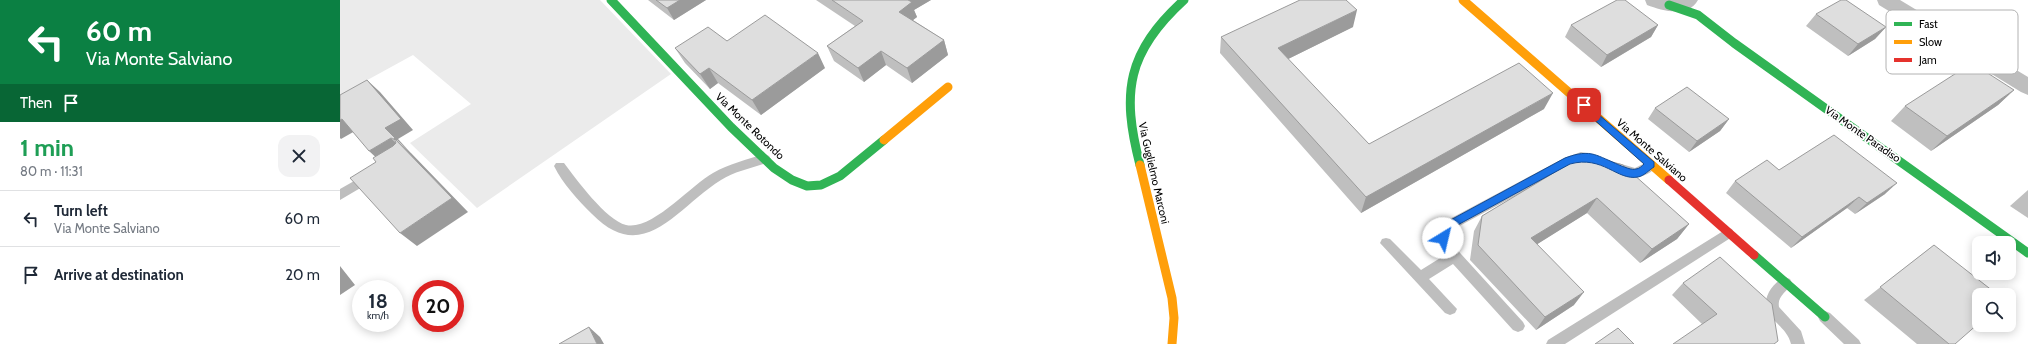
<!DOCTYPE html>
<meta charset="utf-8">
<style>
:root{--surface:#fff;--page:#f2f2f3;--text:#1f2937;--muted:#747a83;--line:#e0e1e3}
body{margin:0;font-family:Cabin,sans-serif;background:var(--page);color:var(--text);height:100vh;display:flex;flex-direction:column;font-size:15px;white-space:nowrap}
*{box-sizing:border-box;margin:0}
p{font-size:13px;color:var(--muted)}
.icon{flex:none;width:22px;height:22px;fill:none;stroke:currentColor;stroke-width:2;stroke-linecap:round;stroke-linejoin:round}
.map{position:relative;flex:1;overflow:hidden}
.details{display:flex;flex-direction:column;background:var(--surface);width:340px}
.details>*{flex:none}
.guide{background:#0b8043;color:#fff;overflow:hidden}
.controls{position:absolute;left:1632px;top:236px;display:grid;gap:8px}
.controls a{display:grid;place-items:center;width:44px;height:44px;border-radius:8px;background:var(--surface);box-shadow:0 2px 10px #0003;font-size:20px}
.speed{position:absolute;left:12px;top:280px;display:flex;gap:8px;font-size:20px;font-weight:700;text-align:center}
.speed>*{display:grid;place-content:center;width:52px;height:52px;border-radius:50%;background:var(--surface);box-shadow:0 2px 10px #0003;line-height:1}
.speed small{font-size:10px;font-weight:400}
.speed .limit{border:6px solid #d22;background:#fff;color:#111}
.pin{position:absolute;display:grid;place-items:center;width:34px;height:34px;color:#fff;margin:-17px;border-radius:8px;box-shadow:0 2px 6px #0006}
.me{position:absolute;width:44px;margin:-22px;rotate:36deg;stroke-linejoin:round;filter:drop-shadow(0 0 3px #0008)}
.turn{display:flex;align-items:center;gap:14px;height:84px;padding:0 20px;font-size:18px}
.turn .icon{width:52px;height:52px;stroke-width:2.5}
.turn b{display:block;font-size:28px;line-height:34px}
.then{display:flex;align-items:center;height:38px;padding:0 20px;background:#0003;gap:8px;font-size:15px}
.round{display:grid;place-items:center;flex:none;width:42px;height:42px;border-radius:12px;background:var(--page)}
.headline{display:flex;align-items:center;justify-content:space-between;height:68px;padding:0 20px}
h1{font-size:24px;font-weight:800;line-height:30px;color:#1e9e55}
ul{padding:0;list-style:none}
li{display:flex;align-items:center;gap:12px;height:56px;padding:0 20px;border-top:1px solid var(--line)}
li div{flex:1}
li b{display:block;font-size:15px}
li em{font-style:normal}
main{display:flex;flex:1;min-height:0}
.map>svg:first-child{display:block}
.green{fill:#ebebeb}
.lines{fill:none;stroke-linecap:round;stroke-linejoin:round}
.lane{fill:#bebebe;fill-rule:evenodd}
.street{fill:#bebebe;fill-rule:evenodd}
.fast{stroke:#30b455;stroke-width:9}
.slow{stroke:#ff9f0a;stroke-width:9}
.jam{stroke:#e5322d;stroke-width:9}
.wall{fill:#bfbfbf}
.shaded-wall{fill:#9b9b9b}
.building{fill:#dedede;stroke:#9b9b9b}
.route{fill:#1a73e8;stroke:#114b97}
.labels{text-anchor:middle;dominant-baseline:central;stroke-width:3.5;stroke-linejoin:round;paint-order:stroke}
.street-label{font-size:11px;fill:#000;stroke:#fff}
.key{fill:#fff;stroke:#b2b2b2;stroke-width:1}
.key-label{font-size:11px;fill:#000}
</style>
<main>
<section class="details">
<div class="guide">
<div class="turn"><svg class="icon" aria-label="left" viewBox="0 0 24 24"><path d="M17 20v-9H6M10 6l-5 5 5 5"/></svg><div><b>60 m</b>Via Monte Salviano</div></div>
<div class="then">Then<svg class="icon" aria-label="arrive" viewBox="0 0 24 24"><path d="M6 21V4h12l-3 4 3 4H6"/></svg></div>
</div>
<div class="headline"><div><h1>1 min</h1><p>80 m · 11:31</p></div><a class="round"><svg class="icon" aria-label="close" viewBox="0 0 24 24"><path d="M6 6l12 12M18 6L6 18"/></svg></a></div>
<ul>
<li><svg class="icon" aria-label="left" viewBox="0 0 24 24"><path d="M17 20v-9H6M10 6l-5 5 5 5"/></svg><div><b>Turn left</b><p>Via Monte Salviano</p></div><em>60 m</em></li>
<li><svg class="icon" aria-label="arrive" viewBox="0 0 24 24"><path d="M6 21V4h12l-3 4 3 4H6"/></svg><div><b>Arrive at destination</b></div><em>20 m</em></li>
</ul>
</section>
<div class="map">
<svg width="1688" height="344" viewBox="0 0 1688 344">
<rect width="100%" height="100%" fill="#fff"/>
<path class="green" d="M0,0H260L331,74L137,208L70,143L131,104L73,55L0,95Z"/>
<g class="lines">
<path class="lane" d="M1241,152L1259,156L1261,159L1259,162C1250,165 1242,161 1232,165L1112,230L1110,235L1111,243L1183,322L1185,326L1183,330L1178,332L1173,330L1113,264L1089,279L1117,309L1115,313L1110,315L1105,313L1040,243L1042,239L1046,238L1050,239L1081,270L1105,255C1096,244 1095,234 1104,222L1224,158Z
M425,154L429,156L431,159L429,162C413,168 395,171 381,180C337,207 304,267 252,214C238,200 223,184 214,166L216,163H224C236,179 266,220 286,225C312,231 351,185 373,173C389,164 408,159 425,154Z
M1311,160L1315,162L1317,165C1310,179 1280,183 1272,168L1274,165L1278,163L1295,168Z
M30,172L34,174L36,177L34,180L0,200V189Z
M1388,228L1392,229L1394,233L1392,237L1225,344H1206L1208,340Z
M1445,277L1450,279L1452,283C1447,292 1437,296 1439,307L1461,331L1465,344H1451C1446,322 1416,318 1429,292C1432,286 1439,280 1445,277Z
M1485,311L1490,313L1519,340L1521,344H1504L1480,321L1478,317L1480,313Z"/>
<path class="street" d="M1305,0H1358C1348,18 1323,11 1307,5Z
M1537,0H1560L1688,77V95L1681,92L1539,5Z"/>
<path class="fast" d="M271,0L391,127L434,168L452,180L467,186L481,185L500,176L544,140
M1329,5L1358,15L1394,43L1688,253
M800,165C781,92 787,52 844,0
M1414,255L1485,317"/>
<path class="slow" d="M1123,0L1329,180
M544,140L608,87
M800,165L832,298L834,318L832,344"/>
<path class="jam" d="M1329,180L1414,255"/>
</g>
<path class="wall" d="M308,0H366L334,20Z
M476,0H591L574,10L577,17L573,20L604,40L608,55L572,83L546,65L524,82L494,61L487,46L515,26Z
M1476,14L1546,27L1535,39L1508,56L1466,26Z
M1231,25H1318L1311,37L1261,67L1225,37Z
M1013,27L948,59L1029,144L1204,109L1021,213L880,53L881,37Z
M387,41L485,68L421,115L378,83L370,89L345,63L335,48Z
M1674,90L1658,105L1591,151L1551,121L1565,106Z
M1315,108L1389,119L1380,131L1349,152L1308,119Z
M1245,154L1349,224L1337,239L1300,263L1247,213L1197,244L1234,305L1196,330L1130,260L1134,231L1142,216Z
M1439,170L1545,194L1515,214L1507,208L1451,248L1386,193L1395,181Z
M1688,190V218L1670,206Z
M1594,245L1615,344H1577L1524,300Z
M1343,283L1435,344L1362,324L1332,295Z"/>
<path class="shaded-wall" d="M340,0H366L334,20L327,8Z
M566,0H591L574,10L577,17L564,27L559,12Z
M1017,10L1013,27L936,65L938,48Z
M1318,25L1311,37L1261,67L1267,55Z
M1546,27L1535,39L1508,56L1518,44Z
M604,40L608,55L572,83L567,68Z
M541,51L546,65L524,82L518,68Z
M478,53L485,68L421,115L412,100Z
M369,68L378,83L370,89L360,74Z
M27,80L40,92L73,130L58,139L70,152L57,140L45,128Z
M1674,90L1658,105L1591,151L1607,136Z
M1213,93L1204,109L1021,213L1026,197Z
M2,119L15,131L1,139L0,138V120Z
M1389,119L1380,131L1349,152L1357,141Z
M51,138L64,150L42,163L29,151Z
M54,138L71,153L128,212L77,246L60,233L112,198Z
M1557,183L1545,194L1515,214L1527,203Z
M1519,197L1507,208L1451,248L1462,237Z
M1257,198L1247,213L1183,253L1191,238Z
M1349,224L1337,239L1300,263L1312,249Z
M0,266L15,285L0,295Z
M1244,292L1234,305L1196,330L1205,317Z
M249,327L260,337L264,344H257Z"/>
<path class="building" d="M316,0H340L327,8Z
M492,0H568L572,2L559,12L604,40L567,68L541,51L518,68L487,46L523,21Z
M960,0H1006L1017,10L938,48L1029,144L1179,63L1213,93L1026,197L881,37Z
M1277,0H1285L1318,25L1267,55L1231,25Z
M1501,0H1506L1546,27L1518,44L1476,14Z
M425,15L478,53L412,100L369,68L360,74L335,48L368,27L387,41Z
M1632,63L1674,90L1607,136L1565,106Z
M27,80L61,119L45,128L57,140L54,138L55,140L51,138L29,151L2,119L0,120V95Z
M1347,87L1389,119L1357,141L1315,108Z
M1494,135L1557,183L1527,203L1519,197L1462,237L1395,181L1427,160L1439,170Z
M54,138L112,198L60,233L10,178L36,162L33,158L53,146L56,143Z
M1245,154L1283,165L1349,224L1312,249L1257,198L1191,238L1244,292L1205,317L1138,245L1142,216Z
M1594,245L1658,295H1639V323L1615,344H1609L1540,287Z
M1380,257L1432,304L1438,341L1434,344H1333L1377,314L1343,283Z
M249,327L257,344H219Z
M1278,328L1294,344H1255Z"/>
<path class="route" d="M1244,102L1314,162V167C1309,170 1304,176 1298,177C1277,181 1263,155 1230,164L1112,228L1106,241H1099L1098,238L1105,223L1225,158C1233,155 1243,152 1252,154C1263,156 1289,172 1296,169C1299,169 1302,166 1304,164L1241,108V103Z"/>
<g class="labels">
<g class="street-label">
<text transform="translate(410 126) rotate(44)">Via Monte Rotondo</text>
<text transform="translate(1523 134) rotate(35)">Via Monte Paradiso</text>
<text transform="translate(1312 150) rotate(41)">Via Monte Salviano</text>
<text transform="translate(814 173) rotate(77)">Via Guglielmo Marconi</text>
</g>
</g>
<rect x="1546" y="10" width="132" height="64" rx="6" class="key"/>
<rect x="1554" y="22" width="18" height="4" fill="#30b455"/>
<rect x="1554" y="40" width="18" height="4" fill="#ff9f0a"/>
<rect x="1554" y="58" width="18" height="4" fill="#e5322d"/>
<g class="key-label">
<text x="1579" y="28">Fast</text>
<text x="1579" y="46">Slow</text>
<text x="1579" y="64">Jam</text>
</g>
</svg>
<div class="controls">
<a><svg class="icon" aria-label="sound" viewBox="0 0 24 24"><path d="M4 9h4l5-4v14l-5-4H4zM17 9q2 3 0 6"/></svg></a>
<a><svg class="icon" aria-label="search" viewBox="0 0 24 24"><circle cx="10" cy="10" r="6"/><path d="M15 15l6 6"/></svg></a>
</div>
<div class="speed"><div>18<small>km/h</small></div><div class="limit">20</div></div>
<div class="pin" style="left:1244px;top:105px;background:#d93025"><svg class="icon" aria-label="arrive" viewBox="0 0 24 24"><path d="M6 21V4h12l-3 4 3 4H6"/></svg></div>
<svg class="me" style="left:1103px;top:238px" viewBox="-20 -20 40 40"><circle r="19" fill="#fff"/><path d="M0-13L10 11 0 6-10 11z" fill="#1a73e8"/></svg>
</div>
</main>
